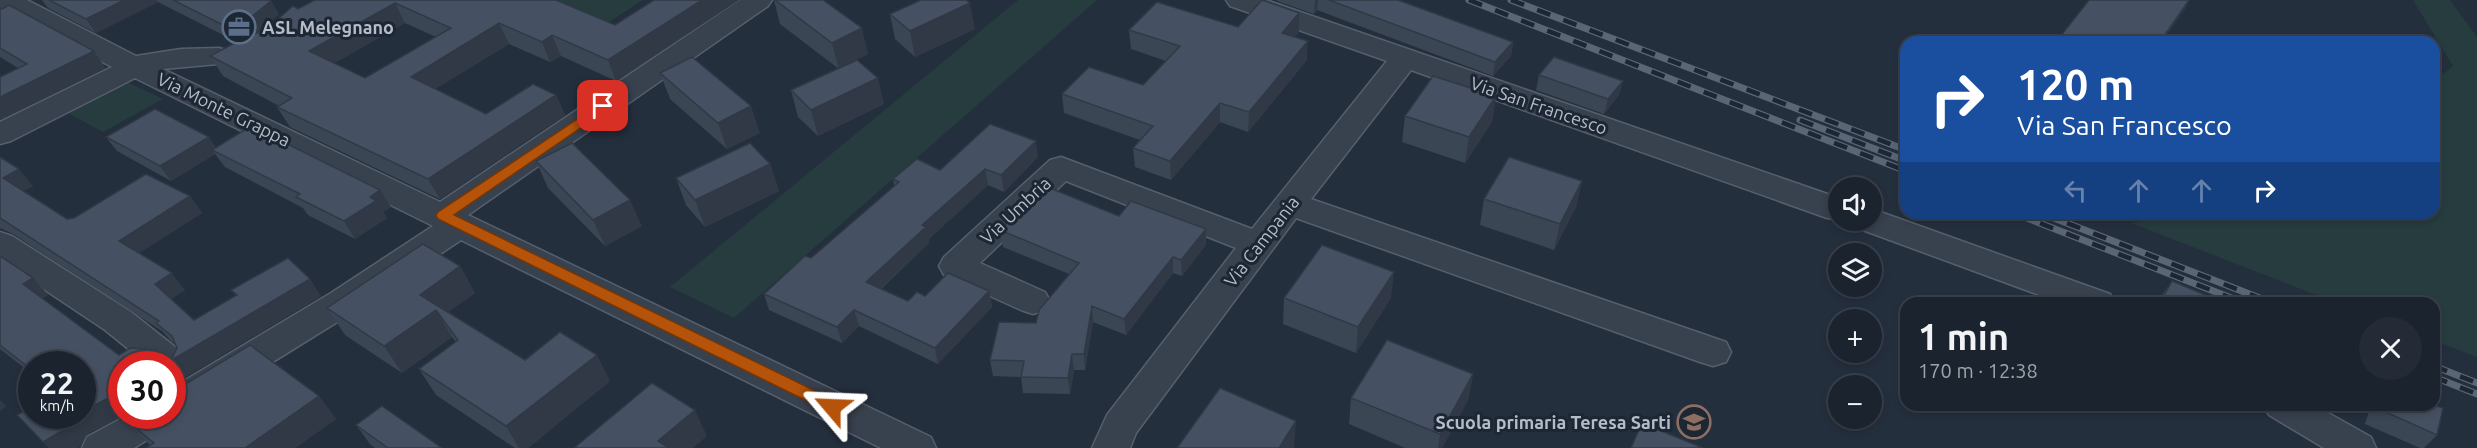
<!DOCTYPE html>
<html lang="it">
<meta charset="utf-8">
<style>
:root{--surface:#1b232e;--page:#242b36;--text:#f1f3f6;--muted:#a0a4aa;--line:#39404a}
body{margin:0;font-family:Ubuntu,sans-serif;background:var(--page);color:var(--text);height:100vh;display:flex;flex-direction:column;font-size:22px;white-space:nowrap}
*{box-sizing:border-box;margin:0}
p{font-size:20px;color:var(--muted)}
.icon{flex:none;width:33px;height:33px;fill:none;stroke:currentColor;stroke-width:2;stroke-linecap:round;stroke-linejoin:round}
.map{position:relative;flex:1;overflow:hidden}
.side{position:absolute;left:1900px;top:297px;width:540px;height:114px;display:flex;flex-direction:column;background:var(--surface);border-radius:18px;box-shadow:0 3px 9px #0003,0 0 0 2px var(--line)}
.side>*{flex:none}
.guide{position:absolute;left:1900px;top:36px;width:540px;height:183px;border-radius:18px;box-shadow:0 3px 9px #0003,0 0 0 2px var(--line);background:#1a4fa0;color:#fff;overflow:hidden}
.controls{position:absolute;left:1828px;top:177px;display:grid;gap:12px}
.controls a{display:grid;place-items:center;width:54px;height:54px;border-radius:50%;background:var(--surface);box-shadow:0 3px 9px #0003,0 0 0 2px var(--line);font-size:30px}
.speed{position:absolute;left:18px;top:351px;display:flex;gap:12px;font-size:30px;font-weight:700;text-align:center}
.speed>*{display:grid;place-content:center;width:78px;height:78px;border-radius:50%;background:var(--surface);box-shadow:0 3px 9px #0003,0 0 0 2px var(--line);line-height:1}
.speed small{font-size:15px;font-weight:400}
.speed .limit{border:9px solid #d22;background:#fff;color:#111}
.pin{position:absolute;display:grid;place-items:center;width:51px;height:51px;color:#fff;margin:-26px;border-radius:12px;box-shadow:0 3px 9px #0006}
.me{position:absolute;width:66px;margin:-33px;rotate:296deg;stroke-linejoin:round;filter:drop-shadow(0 0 4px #0008)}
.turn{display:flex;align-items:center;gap:21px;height:126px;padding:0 18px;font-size:27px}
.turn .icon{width:78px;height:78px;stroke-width:2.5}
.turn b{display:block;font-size:42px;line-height:51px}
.lanes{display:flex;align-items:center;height:57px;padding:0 18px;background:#0003;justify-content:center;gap:30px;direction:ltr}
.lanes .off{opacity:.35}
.round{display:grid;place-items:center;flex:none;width:63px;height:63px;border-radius:32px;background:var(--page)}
.overview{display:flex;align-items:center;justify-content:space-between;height:102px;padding:0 18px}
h1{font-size:36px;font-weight:700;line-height:45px}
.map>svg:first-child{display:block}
.green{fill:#263c3f}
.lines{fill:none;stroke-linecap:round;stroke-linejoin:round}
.minor-casing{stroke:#565f6c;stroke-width:3}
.minor{fill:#38414e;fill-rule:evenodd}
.rail-casing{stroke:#5a6575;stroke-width:7}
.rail{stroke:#1d2633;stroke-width:4.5;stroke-dasharray:14;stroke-linecap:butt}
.wall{fill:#3b4654;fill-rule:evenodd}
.shaded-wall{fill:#303945}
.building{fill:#455162;stroke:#303945;stroke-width:1.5;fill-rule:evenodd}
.route{fill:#b45309;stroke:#753606;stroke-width:1.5}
.labels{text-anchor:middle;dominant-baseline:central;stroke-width:6;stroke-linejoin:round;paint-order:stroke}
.poi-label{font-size:18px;font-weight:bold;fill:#b4bcc9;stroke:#1d2633;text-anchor:start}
.street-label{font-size:18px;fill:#b4bcc9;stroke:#1d2633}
</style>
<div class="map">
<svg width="2477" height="448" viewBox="0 0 2477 448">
<rect width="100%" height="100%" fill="#242f3e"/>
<path class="green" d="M527,0H643L598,29Z
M1018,0H1097L734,318L670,287Z
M2413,0H2450L2477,37V357L2435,341L2434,303H2337L2131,223L2195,213H2434L2435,81L2453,66Z
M127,82L163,99L103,132L68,113Z"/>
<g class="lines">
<g class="minor-casing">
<path id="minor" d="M0,0H27L136,56L181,49L219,48L229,51L233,57L229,63L163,69L440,202L740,0H772L768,6L468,215L931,437L936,448H881L461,240L355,311L134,448H82L87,437L126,416H172V388L331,293L433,226L135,78L11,141L0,144V122L112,67L0,8Z
M1226,0H1266L1839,198V220H1842L1827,218L1411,70L1311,199L1726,342L1731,352L1726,362L1713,366L1700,362L1296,218L1136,433L1130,448H1092L1107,415L1236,248L1066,181L980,263L1045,292L1050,301L1045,310L1033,314L1021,310L944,275L939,266L944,257L1050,160L1061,157L1252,229L1387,61L1230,6Z
M1872,209L2110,294L2115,303H2061L1857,228L1853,220H1872Z
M0,232L12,236L131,312L184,354L189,364L184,374L172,378V364H147L105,330L0,260Z
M2263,405H2314L2371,437L2376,448H2324L2269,415Z"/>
</g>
<use href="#minor" class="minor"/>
<g class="rail-casing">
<path id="rail" d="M1469,0L1906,171
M1511,0L1906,150
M1800,120L1906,161
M2014,213L2244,303
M2041,213L2270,302
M2434,366L2477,383
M2434,377L2477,394"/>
</g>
<use href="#rail" class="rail"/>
</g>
<path class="wall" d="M42,0H270L271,1L279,14L258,33L265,30L298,9L315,0H556L615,25L654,0H739L616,81L561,56L550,62L509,44L435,89L486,114L556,95L565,115L440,199L290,127L277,107L279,106L223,76L210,56L243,38L235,41L158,2L96,33L48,8ZM405,23L436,37L365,78L334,63Z
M774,0H823L868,54L842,67L884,104L818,136L798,117L791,90L839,69L780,24Z
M1277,0H1398L1513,42L1511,56L1493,76L1317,10L1314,14L1277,1Z
M0,8L94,51L105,68L0,120V77L18,68L0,57Z
M1299,13V32L1295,37L1307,60L1248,132L1220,122L1171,180L1135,167L1133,148L1140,140L1064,113L1062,94L1143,85L1166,61L1131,49L1129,30L1238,27Z
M890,14L975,29L915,57L895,39Z
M660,73L760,133L727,149L670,99Z
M1539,75L1619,95L1604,114L1536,90Z
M1496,96L1492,122L1465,163L1402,142L1405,116Z
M106,137L216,148L391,207L383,212L387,218L355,239L308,215L303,208L225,167L215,154L171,181L117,151Z
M0,157L33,186L23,191L67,219L190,196L202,213L139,253L185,290L171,299L194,320L236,296L231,290L321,296L172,385L122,364V416L86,435L81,446L77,448H49L17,415L82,416L32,364V374L0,349V256L33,278L48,295L42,298L119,355L156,350L166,361L171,360L177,348L176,345L170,340L162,331L13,234L0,228Z
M1038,157L1004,192L988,185L929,239V243L881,289L908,301L925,296L989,291L992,307L938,364L859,326L842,343L769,310L764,294L811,258L894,186L893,179L940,170Z
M536,161L642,226L605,246L548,188Z
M770,164L779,191L705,227L686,205L676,178Z
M1582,181L1576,207L1554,250L1480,225L1484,199Z
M1119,216L1206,229V245L1182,276L1173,273L1126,335L1093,322L1085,370H1074L1070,394L1023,393L1021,377L993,376L990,360L1036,323L1069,274L1003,247L1000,230Z
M460,266L475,293L448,312L525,360L610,381L528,448H515L436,395L419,369L456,342L452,337L402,373L345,335L327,308Z
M2172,281L2214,303H2158L2162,295Z
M1284,298H1391L1356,353L1283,324Z
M1473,374L1468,400L1442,448H1405L1349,424L1351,398Z
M319,396L336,419L295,448H146L150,445L126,420Z
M2371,405H2434L2437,435L2424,448H2420L2365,424Z
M356,425L442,448H375L370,444Z"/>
<path class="shaded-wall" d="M124,0H157L158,2L96,33L86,19Z
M702,0H739L616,81L608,60Z
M1315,0H1318L1317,10L1314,14Z
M2189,0H2190L2185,9L2162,42H2160Z
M271,1L279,14L255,35L235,41L227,27Z
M395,3L405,23L321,71L309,51Z
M970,3L975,29L915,57L910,31Z
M1299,13V32L1282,52V33Z
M499,23L509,44L422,97L411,77Z
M862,28L868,54L839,69L832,43Z
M552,35L561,56L550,62L542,42Z
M1308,41L1307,60L1248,132L1249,112Z
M1513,42L1511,56L1493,76L1495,62Z
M94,51L105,68L0,120V97Z
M878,78L884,104L818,136L811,110Z
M1623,81L1619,95L1604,114L1608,99Z
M556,95L565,115L440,199L428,179Z
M1496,96L1492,122L1465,163L1469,137Z
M1220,103V122L1171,180L1170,161Z
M751,106L760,133L727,149L718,123Z
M209,137L219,152L212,150L215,154L171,181L160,166Z
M1036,141L1038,157L1004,192L1001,175Z
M770,164L779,191L705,227L695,200Z
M19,169L33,186L17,194L3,178Z
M985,169L988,185L929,239V243L870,298L866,282L922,225Z
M1582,181L1576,207L1554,250L1560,224Z
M380,190L391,207L383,212L387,218L355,239L344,221L370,197Z
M190,196L202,213L133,257L119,241Z
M630,200L642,226L605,246L593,220Z
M1206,229V245L1182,276L1181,260Z
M1173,257V273L1126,335L1124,319Z
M460,266L475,293L441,317L436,310L452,337L402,373L384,346L420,295Z
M1394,272L1391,298L1356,353L1358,327Z
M172,273L185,290L168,301L155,284Z
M33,278L48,295L38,300L23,284Z
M310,279L321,296L172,385V364H158L156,361V350L167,363Z
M989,291L992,307L938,364L935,348Z
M1092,306L1093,322L1085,370L1084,354Z
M854,310L859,326L842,343L837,327Z
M1072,354L1074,370L1070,394L1068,378Z
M597,355L610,381L528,448H519L506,426Z
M1473,374L1468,400L1442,448H1438L1440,434Z
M319,396L336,419L295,448H245Z
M110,397L122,410V416L86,435L81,446L77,448H49L43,442L70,419L76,416H82V412Z
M0,400L7,406L0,411Z
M695,410L707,436L693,448H661L658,441Z
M1296,421L1294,448H1279Z"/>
<path class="building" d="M49,0H124L86,19Z
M173,0H270L271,1L246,21L227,27Z
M315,0H556L615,25L654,0H702L608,60L552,35L542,42L499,23L411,77L486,114L533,84L556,95L428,179L277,107L292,98L210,56L248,36L265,30L293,6L298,9ZM395,3L451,28L365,78L309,51Z
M775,0H823L862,28L832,43Z
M921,0H966L970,3L910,31L890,14Z
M1262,0L1299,13L1282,33L1308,41L1249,112L1220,103L1170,161L1133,148L1153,126L1062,94L1089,67L1143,85L1180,46L1129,30L1157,2L1238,27Z
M1329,0H1398L1513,42L1495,62Z
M2089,0H2189L2160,42H2056Z
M9,5L94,51L0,97V77L27,64L0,48V8L2,9Z
M692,57L751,106L718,123L660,73Z
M1554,57L1623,81L1608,99L1539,75Z
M857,60L878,78L811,110L791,90Z
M1433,76L1496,96L1469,137L1405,116Z
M155,109L209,137L160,166L106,137Z
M990,124L1036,141L1001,175L985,169L922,225L926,227L866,282L908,301L917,292L925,296L948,273L989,291L935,348L854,310L837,327L764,294L805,256L811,258L899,182L893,179L917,159L940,170Z
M251,126L380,190L370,197L376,201L344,221L296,197L300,194L212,150Z
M572,143L630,200L593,220L536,161Z
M750,143L770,164L695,200L676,178Z
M0,157L19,169L3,178L67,219L74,218L146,174L190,196L119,241L172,273L155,284L194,320L237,295L231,290L288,258L310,279L165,364H122V397H110L82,412V364H32V370L0,345V256L33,278L23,284L119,355L130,348L156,350V361L159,364L171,360L177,348L172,336L156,323L159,321L0,218Z
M1509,157L1582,181L1560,224L1484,199Z
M1045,186L1119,216L1131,201L1206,229L1181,260L1173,257L1124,319L1092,306L1084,354H1072L1068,378L1021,377L1024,361L990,360L999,322L1036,323L1039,310L1079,263L1000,230Z
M423,244L460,266L420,295L525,360L560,332L597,355L506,426L419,369L458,340L436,310L384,346L327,308Z
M1322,245L1394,272L1358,327L1284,298Z
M2172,281L2215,299L2214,303H2160Z
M1387,340L1473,374L1440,434L1351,398Z
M250,345L319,396L245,448H146L154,443L126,420L133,416H172V392Z
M652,383L695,410L658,441L669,448H574Z
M1220,388L1296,421L1279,448H1177Z
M2380,405H2434L2443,408L2437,435L2379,409Z
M382,406L442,448H388L356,425Z
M32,407V416H76L70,419L65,429L43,442L17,415Z
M1642,423L1703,448H1631Z"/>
<path class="route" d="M603,102L608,103L610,106L608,109L454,215L838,402L840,407L838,411H827L438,219L436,216L438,212Z"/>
<defs>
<g id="office-ring" transform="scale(1.725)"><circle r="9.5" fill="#1d2633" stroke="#5c6f8a" stroke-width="1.5"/><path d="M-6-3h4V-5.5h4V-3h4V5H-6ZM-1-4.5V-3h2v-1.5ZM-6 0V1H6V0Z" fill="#5c6f8a"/></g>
<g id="school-ring" transform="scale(1.725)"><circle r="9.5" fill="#1d2633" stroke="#8d6e63" stroke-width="1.5"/><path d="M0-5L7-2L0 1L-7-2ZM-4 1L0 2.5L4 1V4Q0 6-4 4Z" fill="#8d6e63"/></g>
</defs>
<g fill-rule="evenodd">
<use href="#office-ring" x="239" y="27"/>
<use href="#school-ring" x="1694" y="422"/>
</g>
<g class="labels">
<g class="poi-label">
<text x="262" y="27">ASL Melegnano</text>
<text x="1671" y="422" text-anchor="end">Scuola primaria Teresa Sarti</text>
</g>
<g class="street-label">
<text transform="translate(1539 105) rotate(19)">Via San Francesco</text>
<text transform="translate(224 109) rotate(26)">Via Monte Grappa</text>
<text transform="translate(1015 210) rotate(-43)">Via Umbria</text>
<text transform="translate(1261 241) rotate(-52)">Via Campania</text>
</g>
</g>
</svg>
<div class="controls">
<a><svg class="icon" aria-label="sound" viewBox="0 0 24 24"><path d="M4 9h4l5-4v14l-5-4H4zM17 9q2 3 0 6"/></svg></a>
<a><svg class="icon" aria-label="layers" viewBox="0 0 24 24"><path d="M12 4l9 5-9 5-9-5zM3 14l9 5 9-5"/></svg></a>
<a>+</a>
<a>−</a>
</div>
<div class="speed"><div>22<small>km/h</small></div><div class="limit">30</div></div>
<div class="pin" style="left:603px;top:106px;background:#d93025"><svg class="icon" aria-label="arrive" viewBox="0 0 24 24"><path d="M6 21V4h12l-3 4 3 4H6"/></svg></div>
<svg class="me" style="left:832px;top:407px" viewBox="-20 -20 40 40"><path d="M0-17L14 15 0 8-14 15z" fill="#b45309" stroke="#fff" stroke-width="4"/></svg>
<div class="guide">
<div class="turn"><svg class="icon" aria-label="right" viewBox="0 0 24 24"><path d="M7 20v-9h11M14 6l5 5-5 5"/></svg><div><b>120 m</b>Via San Francesco</div></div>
<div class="lanes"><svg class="icon off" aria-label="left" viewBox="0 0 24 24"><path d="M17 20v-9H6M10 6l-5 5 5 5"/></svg><svg class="icon off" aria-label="ahead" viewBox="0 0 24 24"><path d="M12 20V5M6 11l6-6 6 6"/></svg><svg class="icon off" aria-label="ahead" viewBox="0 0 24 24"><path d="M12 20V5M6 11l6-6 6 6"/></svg><svg class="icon" aria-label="right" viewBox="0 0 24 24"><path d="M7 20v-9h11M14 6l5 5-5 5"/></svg></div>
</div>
<section class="side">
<div class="overview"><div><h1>1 min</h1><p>170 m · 12:38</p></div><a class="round"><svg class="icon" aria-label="close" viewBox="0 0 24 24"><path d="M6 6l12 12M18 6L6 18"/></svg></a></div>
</section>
</div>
